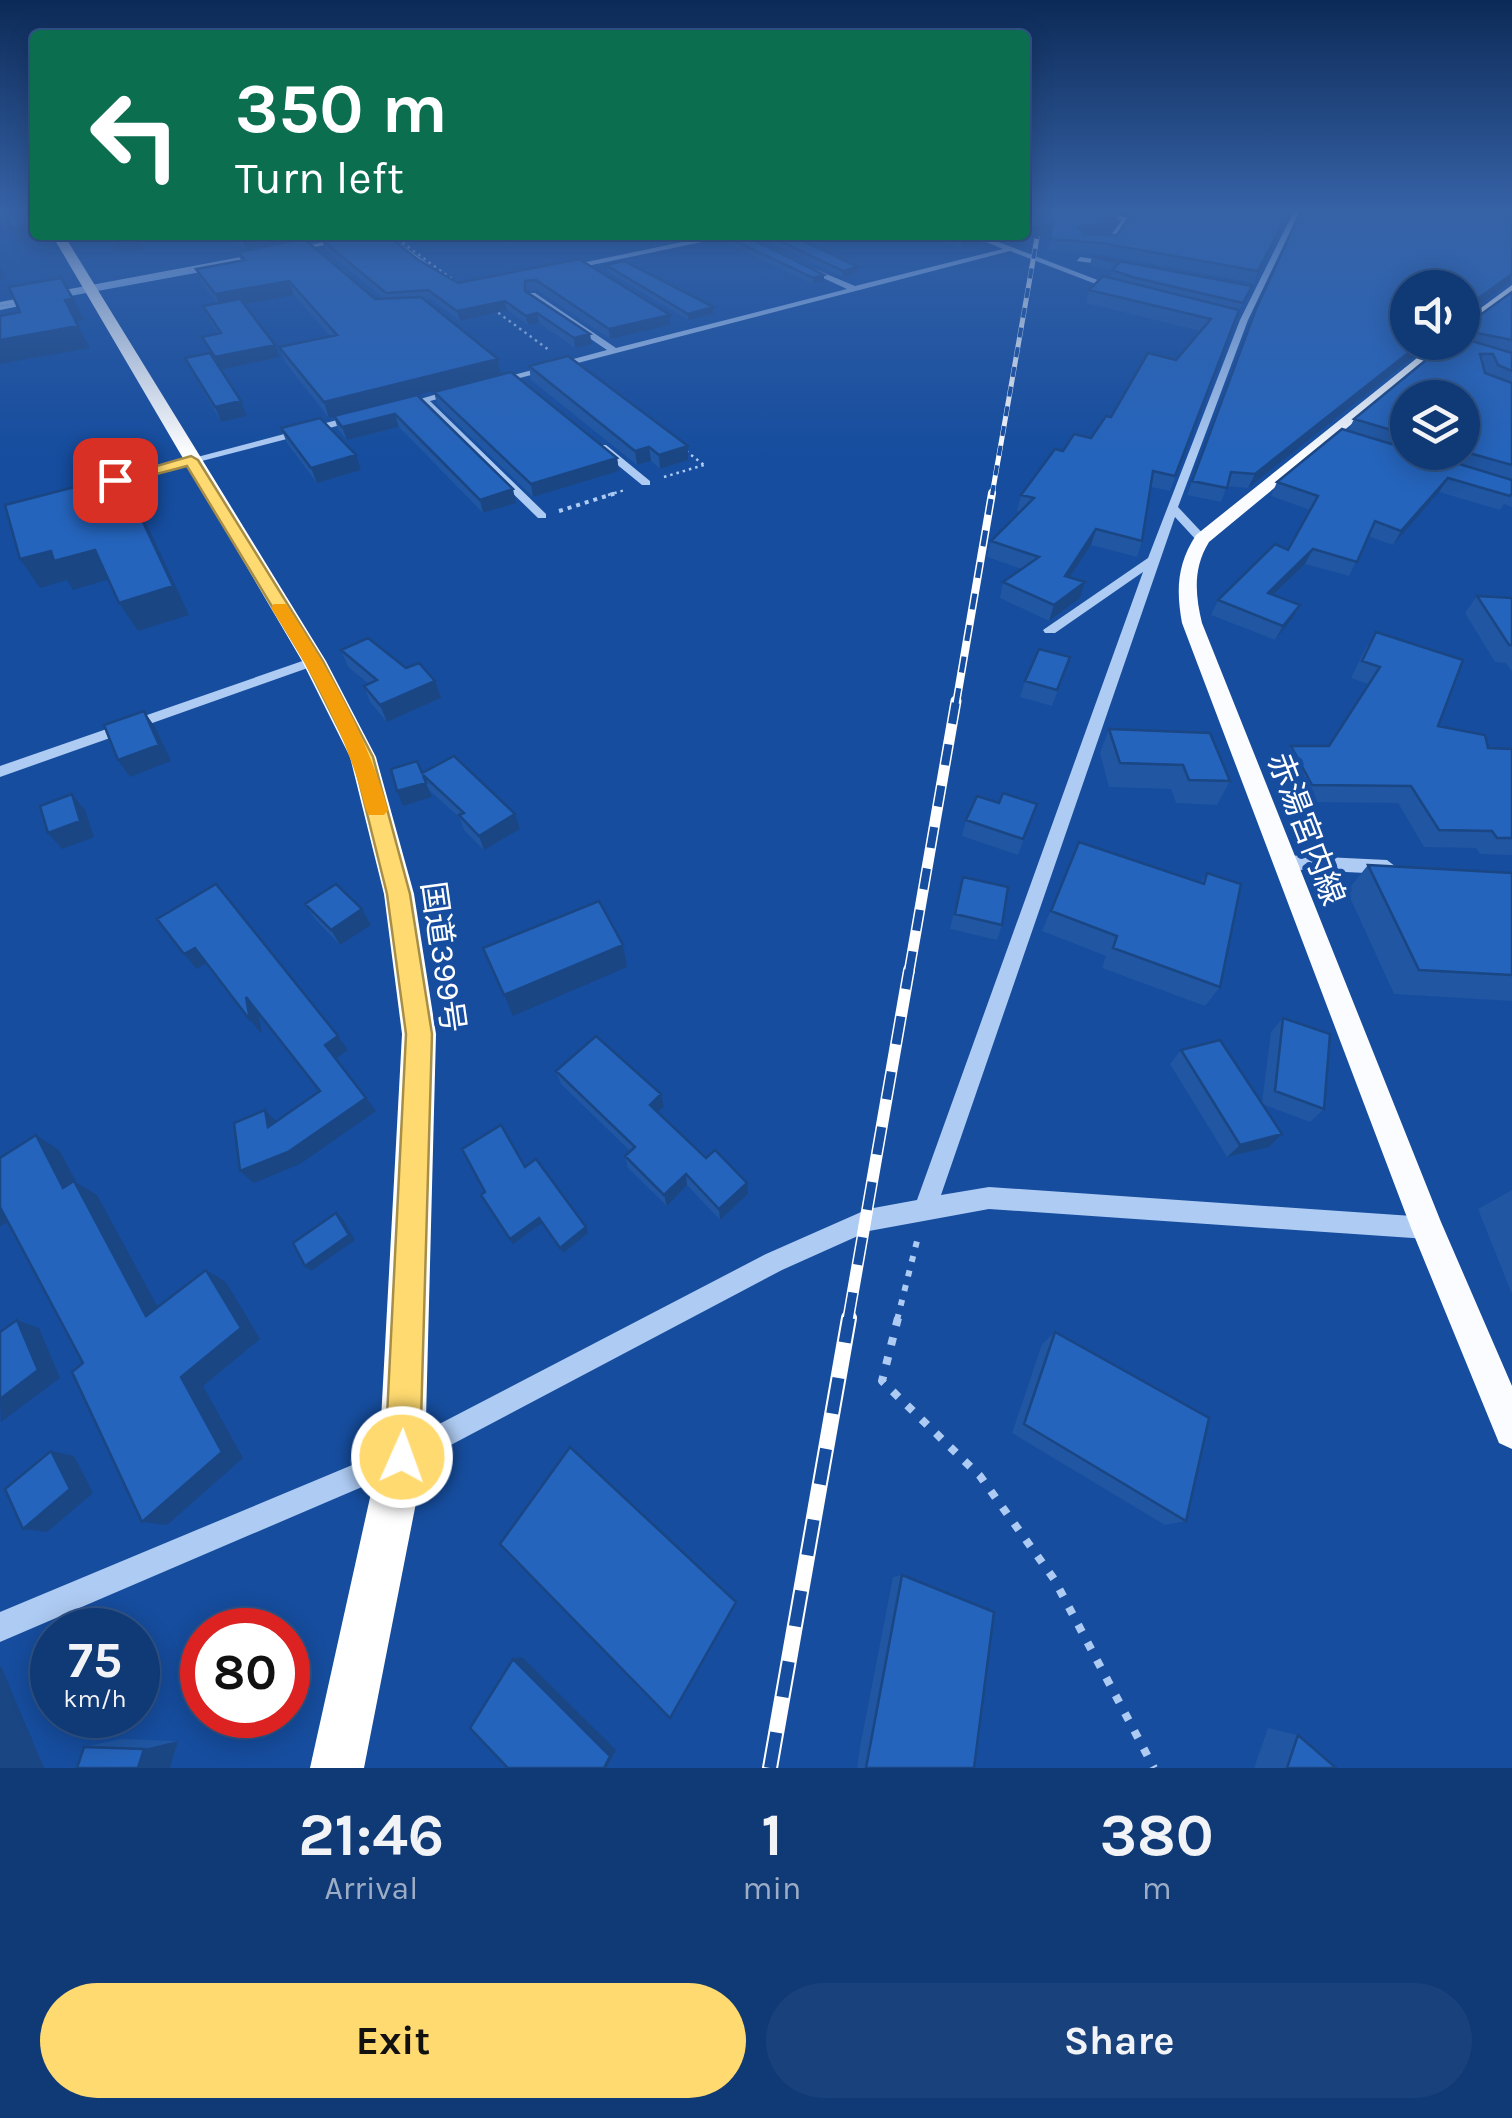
<!DOCTYPE html>
<meta charset="utf-8">
<style>
:root{--surface:#103a76;--page:#19417b;--text:#f1f3f6;--muted:#9cadc5;--line:#305488;--accent:#ffda70}
body{margin:0;font-family:Karla,"Noto Sans JP",sans-serif;background:var(--page);color:var(--text);height:100vh;display:flex;flex-direction:column;font-size:38px;white-space:nowrap}
*{box-sizing:border-box;margin:0}
p{font-size:32px;color:var(--muted)}
.icon{flex:none;width:55px;height:55px;fill:none;stroke:currentColor;stroke-width:2;stroke-linecap:round;stroke-linejoin:round}
.map{position:relative;height:1768px;overflow:hidden}
.details{display:flex;flex-direction:column;background:var(--surface);flex:1}
.details>*{flex:none}
.top-card{position:absolute;left:30px;top:30px;width:1000px;height:210px;border-radius:10px;box-shadow:0 5px 25px #0003,0 0 0 2px var(--line);background:#0b6e4f;color:#fff;overflow:hidden}
.controls{position:absolute;left:1390px;top:270px;display:grid;gap:20px}
.controls a{display:grid;place-items:center;width:90px;height:90px;border-radius:50%;background:var(--surface);box-shadow:0 5px 25px #0003,0 0 0 2px var(--line);font-size:50px}
.speed{position:absolute;left:30px;top:1608px;display:flex;gap:20px;font-size:50px;font-weight:700;text-align:center}
.speed>*{display:grid;place-content:center;width:130px;height:130px;border-radius:50%;background:var(--surface);box-shadow:0 5px 25px #0003,0 0 0 2px var(--line);line-height:1}
.speed small{font-size:25px;font-weight:400}
.speed .limit{border:15px solid #d22;background:#fff;color:#111}
.pin{position:absolute;display:grid;place-items:center;width:85px;height:85px;color:#fff;margin:-42px;border-radius:20px;box-shadow:0 5px 15px #0006}
.me{position:absolute;width:110px;margin:-55px;rotate:2deg;stroke-linejoin:round;filter:drop-shadow(0 0 8px #0008)}
.turn{display:flex;align-items:center;gap:35px;height:210px;padding:0 40px;font-size:45px}
.turn .icon{width:130px;height:130px;stroke-width:2.5}
.turn b{display:block;font-size:70px;line-height:85px}
.eta{display:flex;justify-content:space-evenly;align-items:center;height:170px;text-align:center}
.eta b{font-size:60px;font-weight:700;line-height:70px}
.action{display:flex;gap:20px;margin-top:auto;padding:20px 40px}
.action a{flex:1;height:115px;border-radius:60px;background:var(--accent);color:#111;font-size:40px;font-weight:700;line-height:115px;text-align:center}
.action a+a{background:var(--page);color:var(--text)}
.map>svg:first-child{display:block}
.lines{fill:none;stroke-linecap:round;stroke-linejoin:round}
.stream{stroke:#a1c6f5;stroke-width:4}
.path-far3{stroke:#aecbf3;stroke-width:2.5;stroke-dasharray:2.5 4;stroke-linecap:butt}
.path-far2{stroke:#aecbf3;stroke-width:4;stroke-dasharray:4 5;stroke-linecap:butt}
.path-far1{stroke:#aecbf3;stroke-width:6;stroke-dasharray:6 9;stroke-linecap:butt}
.path{stroke:#aecbf3;stroke-width:8;stroke-dasharray:8 12;stroke-linecap:butt}
.minor{fill:#aecbf3;fill-rule:evenodd}
.major{fill:#fafcff;fill-rule:evenodd}
.highway{fill:#fff;fill-rule:evenodd}
.rail-far4-casing{stroke:#fff;stroke-width:5}
.rail-far3-casing{stroke:#fff;stroke-width:8}
.rail-far2-casing{stroke:#fff;stroke-width:11}
.rail-far1-casing{stroke:#fff;stroke-width:12}
.rail-casing{stroke:#fff;stroke-width:16}
.rail-far4{stroke:#164d9e;stroke-width:4;stroke-dasharray:10;stroke-linecap:butt}
.rail-far3{stroke:#164d9e;stroke-width:5;stroke-dasharray:16;stroke-linecap:butt}
.rail-far2{stroke:#164d9e;stroke-width:8;stroke-dasharray:21;stroke-linecap:butt}
.rail-far1{stroke:#164d9e;stroke-width:9;stroke-dasharray:28;stroke-linecap:butt}
.rail{stroke:#164d9e;stroke-width:12;stroke-dasharray:36;stroke-linecap:butt}
.wall{fill:#2056a2;fill-rule:evenodd}
.shaded-wall{fill:#1a4684}
.building{fill:#2564bc;stroke:#1a4684;stroke-width:2.5}
.route{fill:#ffda70;stroke:#a68e49;stroke-width:2.5}
.slow{fill:#f59e0b}
.labels{text-anchor:middle;dominant-baseline:central;stroke-width:10;stroke-linejoin:round;paint-order:stroke}
.street-label{font-size:32px;fill:#fff;stroke:#164d9e}
</style>
<div class="map">
<svg width="1512" height="1768" viewBox="0 0 1512 1768">
<rect width="100%" height="100%" fill="#164d9e"/>
<g class="lines">
<path class="stream" d="M396,243L432,269
M577,266L726,235
M59,296L206,269
M0,308L24,303"/>
<path class="path-far3" d="M392,235L460,285
M493,309L549,350
M686,451L704,465
M664,477L704,465
M608,495L625,490"/>
<path class="path-far2" d="M559,511L616,493"/>
<path class="path-far1" d="M897,1320L918,1237"/>
<path class="path" d="M898,1318L882,1381L980,1476L1054,1579L1154,1768"/>
<path class="minor" d="M1295,209H1301L1248,320L1178,507L1208,539L1198,542L1175,517L941,1195L989,1187L1427,1217L1435,1220L1438,1228L1435,1236L1427,1239L989,1209L869,1231L782,1270L411,1466L0,1642V1612L393,1448L766,1254L868,1209L917,1200L1143,572L1055,633H1045L1043,630L1148,558L1240,320Z
M1092,212L1126,217L1129,219L1114,242L1097,243L1094,239L1109,238L1122,220L1092,214Z
M360,235H376L289,252L285,250Z
M969,235H980L1121,289L1114,291L1010,251L496,384L488,382L607,350L529,297V293H535L616,348L847,289L793,264V260L855,286L1003,249Z
M263,253L266,257L0,306V302Z
M1080,257L1114,262L1118,264L1114,266L1077,261Z
M458,388L463,391L461,393L430,401L546,514V518H538L421,404L401,409L396,406Z
M356,415L361,418L360,420L101,487L95,484Z
M598,445H606L650,481V485H642L598,449Z
M314,657L321,661L319,664L0,777V766Z
M1283,855L1387,860L1396,867L1387,874L1283,869L1274,862Z"/>
<path class="major" d="M1512,285V294L1462,332V322Z
M1437,342H1451L1209,542C1193,568 1195,594 1202,623L1441,1222L1512,1386V1449L1499,1443L1411,1228L1182,623C1176,590 1177,564 1196,535Z"/>
<path class="highway" d="M52,235H64L326,661L376,757L414,894L436,1034L425,1457L364,1768H310L379,1457L402,1034L384,894L350,757L302,661Z"/>
<g class="rail-far4-casing">
<path id="rail-far4" d="M992,495L1042,209"/>
</g>
<g class="rail-far3-casing">
<path id="rail-far3" d="M956,704L992,493"/>
</g>
<g class="rail-far2-casing">
<path id="rail-far2" d="M909,972L956,701"/>
</g>
<g class="rail-far1-casing">
<path id="rail-far1" d="M848,1320L909,970"/>
</g>
<g class="rail-casing">
<path id="rail" d="M770,1768L849,1318"/>
</g>
<use href="#rail-far4" class="rail-far4"/>
<use href="#rail-far3" class="rail-far3"/>
<use href="#rail-far2" class="rail-far2"/>
<use href="#rail-far1" class="rail-far1"/>
<use href="#rail" class="rail"/>
</g>
<path class="wall" d="M1025,209H1291L1254,283L1098,254L1047,250L1051,233L1015,243L983,235H1025ZM1118,212L1127,213L1130,216L1117,235L1107,234L1116,223Z
M1512,215V282H1510L1467,313L1469,323L1512,292V507L1504,504L1500,510L1439,492L1393,545L1368,536L1349,576L1305,564L1274,595L1292,619L1275,640L1211,615L1218,600L1288,550L1310,510L1271,496L1277,482L1348,431L1354,419L1462,342V288L1248,488L1227,486L1221,502L1187,495L1256,309ZM1408,398H1462V452H1408Z
M230,235H387L417,259L458,283L579,259L670,315V325L610,339L537,290H526L592,344L575,348L539,323L528,325L507,310L460,321L431,299L424,300L498,359L501,374L418,395L516,503L483,513L399,427L347,440L338,429L334,417L329,418L285,362L279,347L330,336L294,295L244,305L275,345L280,357L221,370L247,416L221,422L192,372L185,358L210,353L202,337L218,333L208,318L203,306L217,303L202,283L196,269L241,261L238,252L245,251ZM327,239L322,240L325,249L384,299H375L308,242Z
M722,235L824,281L813,284L722,241Z
M755,235H791L857,273L843,277Z
M926,235H982L980,244L962,248Z
M1092,256L1248,295L1238,312L1170,491L1151,487L1142,541L1137,557L1091,545L1070,577L1080,598L1049,621L1000,598L1003,582L1022,569L987,557L991,541L1020,512L1017,511L1021,495L1063,451L1091,438L1111,417L1176,360L1201,331L1086,303L1089,290L1110,278L1112,271L1090,265Z
M606,265L713,307V314L688,320L607,271Z
M529,366L688,446V460L660,469L651,461L637,465L531,380Z
M434,392L617,458L619,471L533,497L437,404Z
M281,428L361,470L317,483L287,443Z
M1477,596L1512,598V672L1506,663L1495,662L1465,613Z
M1376,632L1438,726L1488,748L1512,749V855L1480,854L1476,848L1424,847L1398,803L1300,802L1280,763L1291,746H1328L1368,684L1351,678L1365,649Z
M341,650L406,668L441,698L387,722L370,702L364,686L369,684L348,667Z
M1065,673L1052,706L1020,697L1025,681Z
M1109,729L1230,781L1217,805L1176,803L1171,789L1109,787L1100,753Z
M422,773L515,814L520,829L484,850L464,830L460,818L429,790L432,797L403,806Z
M999,803L1037,804L1018,855L962,836L966,820Z
M1079,842L1201,882L1207,873L1220,987L1205,1006L1102,968L1106,956L1042,931Z
M1368,865L1512,873V1001L1394,994L1347,891Z
M963,877L1002,925L997,940L950,929Z
M305,904L371,925L340,945L315,919Z
M1283,1018L1324,1109L1310,1122L1262,1104L1282,1134L1269,1147L1227,1157L1170,1064L1181,1050L1262,1103L1271,1032Z
M556,1071L661,1094L664,1107L658,1112L748,1194L720,1220L687,1185L667,1206L628,1168L625,1156L630,1151L561,1084Z
M1512,1190V1294L1478,1209Z
M1055,1332L1186,1521L1165,1525L1012,1433L1042,1344Z
M902,1575L974,1768H857L860,1747L893,1577Z
M1268,1728L1298,1735L1336,1768H1254Z
M121,1739L178,1741L170,1768H77L84,1747Z"/>
<path class="shaded-wall" d="M1290,209H1291L1254,283L1258,271Z
M1118,212L1116,223L1107,234L1075,238L1078,227Z
M35,222V235H51L20,244L11,228Z
M1053,222L1051,233L1015,243L1017,235H1025V230Z
M124,235H137L143,249L118,253L111,237Z
M280,235H351L247,252L243,241Z
M476,235H500L477,240Z
M972,235H982L980,244L962,248L963,237Z
M0,266L5,278L0,279Z
M858,267L857,273L843,277V271Z
M1512,274L1510,282L1462,317L1466,307Z
M824,275V281L813,284V278Z
M289,281L294,295L221,309L215,294Z
M73,299L84,320L76,321L65,300Z
M505,301L507,310L460,321L457,311Z
M713,307V314L688,320V314Z
M537,313L539,323L528,325L526,316Z
M670,315V325L610,339L609,329Z
M78,326L90,348L0,364V340Z
M590,334L592,344L575,348L574,338Z
M1422,342H1432L1248,488L1255,474Z
M275,345L280,357L220,370L215,357Z
M498,359L501,374L329,418L324,402Z
M241,401L247,416L221,422L215,407Z
M395,414L399,427L347,440L342,427Z
M688,446V460L660,469L659,455Z
M649,447L651,461L637,465L635,451Z
M356,455L361,470L317,483L311,468Z
M617,458L619,471L533,497L531,484Z
M121,475L137,503L189,615L138,631L119,603Z
M1448,478L1439,492L1393,545L1401,531Z
M513,489L516,503L483,513L480,500Z
M1096,529L1091,545L1060,592L1065,576Z
M1313,549L1305,564L1261,607L1268,593Z
M95,550L113,578L73,590L67,580L40,588L20,559L51,551Z
M1085,582L1080,598L1049,621L1054,605Z
M1300,605L1292,619L1275,640L1283,626Z
M435,681L441,698L387,722L380,705Z
M144,711L155,727L171,761L130,777L118,760Z
M426,783L432,797L403,806L397,791Z
M72,794L85,810L94,837L62,849L48,833Z
M515,814L520,829L484,850L479,836Z
M362,909L371,925L340,945L331,930Z
M623,945L627,967L513,1016L504,995Z
M195,948L208,962L197,969L184,954Z
M246,997L258,1011L262,1034L250,1020Z
M338,1036L348,1050L336,1058L376,1111L300,1164L254,1183L240,1171L366,1098L325,1045Z
M661,1094L664,1107L652,1117L650,1105Z
M265,1110L278,1123L268,1127Z
M1282,1134L1269,1147L1227,1157L1240,1145Z
M36,1135L59,1150L77,1183L97,1195L168,1326L146,1316L63,1188Z
M686,1174L687,1185L667,1206L664,1195Z
M747,1183L748,1194L720,1220L719,1209Z
M0,1203L22,1215L0,1226Z
M336,1213L342,1218L355,1240L311,1271L305,1266Z
M539,1218L542,1223L513,1244L510,1239Z
M586,1227L588,1233L563,1253L560,1248Z
M206,1270L226,1282L260,1339L203,1386L243,1458L167,1525L142,1522Z
M17,1320L39,1328L60,1378L1,1422L0,1399Z
M51,1451L74,1456L93,1493L47,1532L23,1529Z
M579,1455L737,1602L670,1718Z
M522,1657L616,1750L606,1768H604L513,1659Z
M1,1666L44,1768H0V1667Z
M178,1741L170,1768H138L144,1749Z"/>
<path class="building" d="M2,209H35V222L11,228Z
M1025,209H1102L1118,212L1110,223L1078,227L1085,235H1117L1135,209H1290L1258,271L1101,243L1050,239L1053,222L1025,230Z
M1302,209H1490L1512,215V274L1466,307L1469,323L1512,292V340L1462,330V288H1408V342H1422L1255,474L1231,472L1227,488L1192,481L1256,309Z
M237,235H280L243,241Z
M344,235H387L417,259L458,283L579,259L670,315L609,329L536,280L525,281V291L590,334L574,338L537,313L526,316L505,301L457,311L428,290L386,293L322,240Z
M723,235H744L824,275L813,278Z
M767,235H791L858,267L843,271Z
M304,239L375,299L421,297L498,359L324,402L279,347L337,335L289,281L215,294L196,269L245,260L238,252Z
M1092,256L1252,286L1243,303L1132,277L1112,270L1119,263Z
M624,261L713,307L688,314L606,265Z
M1103,276L1239,310L1175,476L1153,471L1142,541L1096,529L1065,576L1085,582L1054,605L1003,582L1039,557L991,541L1034,498L1021,495L1055,449L1063,451L1074,434L1091,438L1106,416L1111,417L1148,353L1176,360L1211,319L1089,290Z
M61,278L73,299L65,300L78,326L0,340V316L20,312L9,287Z
M240,299L275,345L215,357L202,337L221,333L203,306Z
M1462,338L1512,353V371L1498,365L1493,354H1480L1485,373L1512,383V465L1462,451V398H1408V435L1354,419L1448,342H1462Z
M210,353L241,401L215,407L185,358Z
M568,356L688,446L659,455L649,447L635,451L529,366Z
M511,372L617,458L531,484L434,392Z
M417,395L513,489L480,500L395,414L342,427L334,416Z
M320,418L356,455L311,468L281,428Z
M1342,429L1408,449V452H1420L1512,480V493L1510,496L1448,478L1401,531L1375,521L1357,562L1313,549L1268,593L1300,605L1283,626L1218,600L1275,544L1288,550L1318,496L1277,482Z
M121,475L173,586L119,603L95,550L54,561L51,551L20,559L5,505Z
M1477,596L1512,598V645H1509Z
M1376,632L1463,660L1438,726L1485,735L1488,748L1512,749V838H1497L1492,831L1439,830L1411,786L1312,785L1291,746H1329L1380,667L1362,661Z
M368,638L406,668L419,663L435,681L380,705L364,686L377,680L341,650Z
M1039,649L1070,657L1057,690L1025,681Z
M144,711L159,745L118,760L104,725Z
M1109,729L1210,733L1230,781L1189,780L1183,765L1120,763Z
M454,756L515,814L479,836L459,815L464,813L423,775L426,783L397,791L391,769L417,761L422,773Z
M1003,793L1037,804L1023,839L966,820L977,796L999,803Z
M72,794L80,821L48,833L40,806Z
M1079,842L1204,884L1207,873L1241,884L1220,987L1113,948L1117,936L1051,911Z
M1368,865L1512,873V975L1419,970Z
M963,877L1008,887L1002,925L955,914Z
M216,884L338,1036L325,1045L366,1098L288,1152L240,1171L234,1123L265,1110L268,1127L320,1091L246,997L250,1020L195,948L184,954L157,919Z
M336,884L362,909L331,930L305,904Z
M599,901L623,945L504,995L483,948Z
M1283,1018L1330,1034L1324,1109L1275,1091Z
M596,1036L661,1094L650,1105L706,1158L715,1150L747,1183L719,1209L686,1174L664,1195L625,1156L635,1147L556,1071Z
M1220,1040L1282,1134L1240,1145L1181,1050Z
M501,1125L525,1167L536,1159L586,1227L560,1248L539,1218L510,1239L481,1195L485,1192L462,1149Z
M36,1135L63,1188L74,1181L146,1316L206,1270L241,1328L181,1377L222,1452L142,1522L72,1372L83,1363L0,1207V1158Z
M336,1213L349,1235L305,1266L293,1243Z
M17,1320L38,1370L0,1399V1332Z
M1055,1332L1209,1418L1186,1521L1024,1424Z
M570,1447L736,1602L670,1718L500,1544Z
M51,1451L70,1489L23,1529L5,1489Z
M902,1575L994,1612L974,1768H866Z
M513,1659L610,1756L604,1768H508L470,1728Z
M1298,1735L1336,1768H1287Z
M84,1747L144,1749L138,1768H77Z"/>
<linearGradient id="sky" x2="0" y2="1"><stop stop-color="#0c2a57"/><stop offset="0.46" stop-color="#3662a6"/><stop offset="1" stop-color="#3662a6" stop-opacity="0"/></linearGradient>
<rect width="1512" height="456" fill="url(#sky)"/>
<path class="route" d="M191,456L198,460L323,661L373,757L410,894L432,1034L420,1457L414,1469L402,1474L390,1469L385,1457L406,1034L387,894L353,757L305,661L187,466L115,485L108,480Z"/>
<path class="slow" d="M274,604H286C329,669 367,735 388,810L384,815H369L366,810C348,736 312,672 271,608Z"/>
<g class="labels">
<g class="street-label">
<text transform="translate(1306 829) rotate(69)">赤湯宮内線</text>
<text transform="translate(443 957) rotate(82)">国道399号</text>
</g>
</g>
</svg>
<div class="controls">
<a><svg class="icon" aria-label="sound" viewBox="0 0 24 24"><path d="M4 9h4l5-4v14l-5-4H4zM17 9q2 3 0 6"/></svg></a>
<a><svg class="icon" aria-label="layers" viewBox="0 0 24 24"><path d="M12 4l9 5-9 5-9-5zM3 14l9 5 9-5"/></svg></a>
</div>
<div class="speed"><div>75<small>km/h</small></div><div class="limit">80</div></div>
<div class="pin" style="left:115px;top:480px;background:#d93025"><svg class="icon" aria-label="arrive" viewBox="0 0 24 24"><path d="M6 21V4h12l-3 4 3 4H6"/></svg></div>
<svg class="me" style="left:402px;top:1457px" viewBox="-20 -20 40 40"><circle r="17" fill="#ffda70" stroke="#fff" stroke-width="3"/><path d="M0-11L8 9 0 5-8 9z" fill="#fff"/></svg>
<div class="top-card">
<div class="turn"><svg class="icon" aria-label="left" viewBox="0 0 24 24"><path d="M17 20v-9H6M10 6l-5 5 5 5"/></svg><div><b>350 m</b>Turn left</div></div>
</div>
</div>
<section class="details">
<div class="eta">
<div><b>21:46</b><p>Arrival</p></div>
<div><b>1</b><p>min</p></div>
<div><b>380</b><p>m</p></div>
</div>
<div class="action"><a>Exit</a><a>Share</a></div>
</section>
